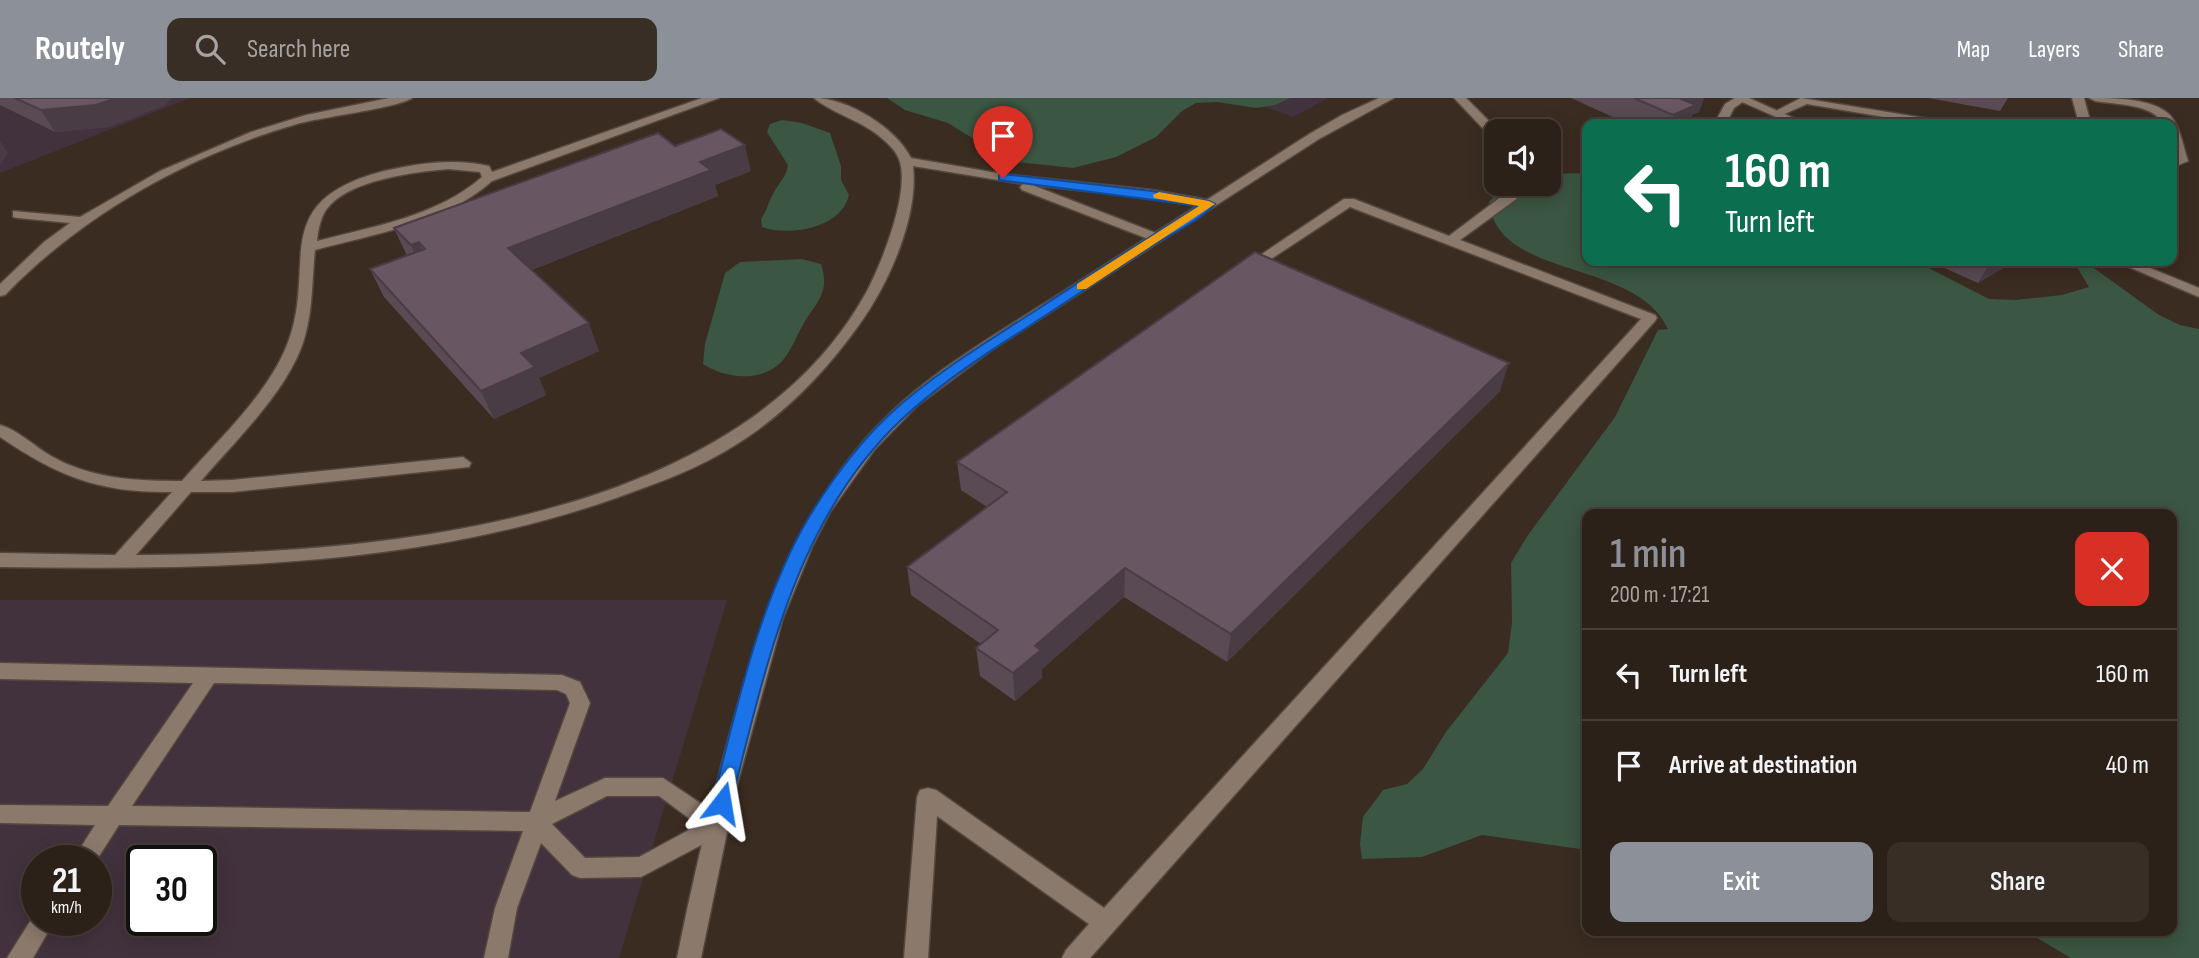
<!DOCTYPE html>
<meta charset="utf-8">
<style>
:root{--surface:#2c2119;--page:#382e26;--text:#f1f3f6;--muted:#a6a3a2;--line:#483e38;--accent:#8c9099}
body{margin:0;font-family:"Sofia Sans Condensed",sans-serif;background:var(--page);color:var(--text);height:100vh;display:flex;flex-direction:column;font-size:26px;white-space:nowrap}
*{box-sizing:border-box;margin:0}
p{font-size:23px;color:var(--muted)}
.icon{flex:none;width:38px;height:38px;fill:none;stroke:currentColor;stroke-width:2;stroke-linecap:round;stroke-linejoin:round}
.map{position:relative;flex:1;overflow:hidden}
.side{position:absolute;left:1582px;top:411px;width:595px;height:427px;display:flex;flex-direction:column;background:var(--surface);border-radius:14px;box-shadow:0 4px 18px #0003,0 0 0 2px var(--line)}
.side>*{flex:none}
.top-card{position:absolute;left:1582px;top:21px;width:595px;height:147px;border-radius:14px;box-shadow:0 4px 18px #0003,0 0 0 2px var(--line);background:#0b6e4f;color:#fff;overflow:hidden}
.fabs{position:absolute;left:1484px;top:21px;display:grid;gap:14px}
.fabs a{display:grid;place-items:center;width:77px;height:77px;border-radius:14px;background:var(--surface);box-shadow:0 4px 18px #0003,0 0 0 2px var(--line);font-size:35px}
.speed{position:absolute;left:21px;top:747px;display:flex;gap:14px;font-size:35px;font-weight:700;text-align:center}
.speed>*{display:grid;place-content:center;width:91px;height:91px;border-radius:50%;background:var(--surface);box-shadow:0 4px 18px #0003,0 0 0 2px var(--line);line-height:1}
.speed small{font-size:18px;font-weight:400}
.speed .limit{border:4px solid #111;border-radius:10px;background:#fff;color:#111}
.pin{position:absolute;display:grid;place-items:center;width:60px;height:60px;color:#fff;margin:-72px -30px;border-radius:50% 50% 50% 0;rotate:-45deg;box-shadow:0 0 7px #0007}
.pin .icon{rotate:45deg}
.me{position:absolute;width:77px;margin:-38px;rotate:14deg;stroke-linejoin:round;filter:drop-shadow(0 0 5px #0008)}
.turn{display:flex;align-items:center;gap:24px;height:147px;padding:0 28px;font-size:32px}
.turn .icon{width:91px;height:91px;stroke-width:2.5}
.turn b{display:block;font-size:49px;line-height:60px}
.round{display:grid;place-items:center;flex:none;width:74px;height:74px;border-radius:14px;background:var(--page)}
.head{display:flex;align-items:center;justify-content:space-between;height:119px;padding:0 28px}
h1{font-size:42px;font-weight:600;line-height:52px;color:var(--accent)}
.action{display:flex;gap:14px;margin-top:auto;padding:14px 28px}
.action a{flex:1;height:80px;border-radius:14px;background:var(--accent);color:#fff;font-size:28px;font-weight:600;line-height:80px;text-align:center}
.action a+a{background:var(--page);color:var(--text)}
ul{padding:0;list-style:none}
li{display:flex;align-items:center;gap:21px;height:91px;padding:0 28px;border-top:2px solid var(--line)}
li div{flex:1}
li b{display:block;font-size:26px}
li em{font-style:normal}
header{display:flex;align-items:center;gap:42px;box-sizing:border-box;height:98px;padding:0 35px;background:var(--accent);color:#fff}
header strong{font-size:33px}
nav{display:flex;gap:38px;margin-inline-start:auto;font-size:24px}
.search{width:490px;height:63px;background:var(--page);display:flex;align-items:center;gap:18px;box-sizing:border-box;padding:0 24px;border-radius:14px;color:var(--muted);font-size:26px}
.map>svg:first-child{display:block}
.commercial{fill:#42323d;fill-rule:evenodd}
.green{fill:#3b5642}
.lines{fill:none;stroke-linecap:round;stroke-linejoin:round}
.lane-casing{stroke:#54473e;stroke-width:3}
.street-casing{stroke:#54473e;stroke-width:3}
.lane{fill:#8b796c;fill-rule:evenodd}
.street{fill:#8b796c;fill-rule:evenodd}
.wall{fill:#594a54}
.shaded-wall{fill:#493c45}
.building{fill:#685662;stroke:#493c45;stroke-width:2}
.route{fill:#1a73e8;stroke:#114b97;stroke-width:2}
.slow{fill:#f59e0b}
</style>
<header>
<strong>Routely</strong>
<div class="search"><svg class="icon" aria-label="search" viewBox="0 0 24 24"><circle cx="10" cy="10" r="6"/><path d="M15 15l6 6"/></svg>Search here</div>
<nav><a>Map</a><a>Layers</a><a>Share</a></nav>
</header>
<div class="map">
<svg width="2199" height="860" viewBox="0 0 2199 860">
<rect width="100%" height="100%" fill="#3b2c21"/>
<path class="commercial" d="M0,0H190L0,75Z
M1241,0H1328L1293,19Z
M0,502H727L619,860H0ZM37,763H96V822H37ZM142,763H201V822H142Z"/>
<path class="green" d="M887,0H1290L1275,7L1256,10L1217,4L1196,5L1182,13L1156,39L1116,59L1073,70L1017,64L1001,58L948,25L905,12Z
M782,22L802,25L830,35L841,68V82L849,97C842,130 789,139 762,129L761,121C768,111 769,102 774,94C780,83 786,80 788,67L767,34L770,26Z
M1587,75V163H1915L1989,201L2016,202L2062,197L2089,189L2077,169L2091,168L2159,217L2180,227L2199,231V860H2071L2025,833H2172V416H1587V752L1482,737L1422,759L1362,761L1360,746L1363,719L1383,692L1407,686L1423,671L1446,634L1508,555L1512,524L1511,465L1528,437L1615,319L1658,232L1668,231C1636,160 1498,183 1489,104L1504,86H1549V76Z
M802,161L821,166C830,194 818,202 804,225C797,237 792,251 783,262C763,285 726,281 703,266L705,246L725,175L740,164Z"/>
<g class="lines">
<g class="lane-casing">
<path id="lane" d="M389,0H412C398,10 321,19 297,26C189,57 83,116 5,197L0,198V186L44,144L70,125L18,120L13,119V113L80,119L160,73L251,34L306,17Z
M702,0H719L492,83C446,125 374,136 315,152C312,180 313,210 305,238C291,290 236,342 201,383L232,382L463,359L471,365L469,369L232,394H191L136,457C373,456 739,427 867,193C882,164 911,93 899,61C895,51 886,44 878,37C859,22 830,14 814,0C848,0 896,30 911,60L1003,76L1152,92L1209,102L1215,106L1209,110L1152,100L1032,87L1161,137V143L1156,144L1022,92L1020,89L1023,86L913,68C919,119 888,187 859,227C826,273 785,316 737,346C700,370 658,385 616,400C418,470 207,472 0,469V455L115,457L172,394C100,395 59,379 0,339V327C18,332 34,348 51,358C91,381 137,383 182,383C217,343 262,302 284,254C322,171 261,105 384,73C419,65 454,60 489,68L492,74ZM448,71L480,74L482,79C438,118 371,129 317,143C318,133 320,121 326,112C347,82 414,74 448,71Z
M1454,0H1466L1499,33H1496V40H1492Z
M1735,0L1747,1L1734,10L1726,26H1714L1725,6Z
M1801,0L1943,23L1949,26H1925L1807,6L1780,18L1770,16Z
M2072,0H2084L2091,26H2079Z
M2089,0C2114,0 2153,0 2170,17C2180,29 2183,47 2188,63L2172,70V62L2175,61L2172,49V26H2164C2151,5 2117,7 2095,3Z
M1518,86H1531L1515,102L1460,142L1655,217L1657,220L1655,223L1090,860H1062L1066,852L1089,826L937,718L928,860H904L917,699L920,692L928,690L936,692L1104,810L1641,221L1350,109L1271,161H1261L1259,158L1344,101H1354L1449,138Z
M0,565L562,577L580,584L590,605L555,703L605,680H663L724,721L727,728L724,735L641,779L580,780L572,777L541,745L517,810L508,860H484L495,810L523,733L119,727L96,763H72L95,727L0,725V707L108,708L193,585L0,581ZM214,585L557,592L566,596L570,605L530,714L132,708ZM607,698H659L698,727L639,759L585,760L552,726Z
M36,814L37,822H55L33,860H7Z"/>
</g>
<g class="street-casing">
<path id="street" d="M1379,0H1394L1319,41L993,251L918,307L875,351L830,414L813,447L783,520L736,691L701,860H677C692,786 709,712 729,639C757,534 790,430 862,345C916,280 994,238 1064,193C1146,141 1228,88 1311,35L1342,17Z
M1733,0H1749L1807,26H1792Z
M2115,163H2133L2199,190V199Z"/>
</g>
<use href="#lane" class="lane"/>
<use href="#street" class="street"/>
</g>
<path class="wall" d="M0,0H171L165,7L109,29L55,34L0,7Z
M1571,0H1704L1699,14L1692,17L1689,26H1628Z
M1928,0H2008L2000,13Z
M675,48L751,73L715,87L718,98L532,172L599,253L539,280L546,297L494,321L384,199L370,171L407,158L394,130Z
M1929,163H2015L1978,185Z
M1500,293L1227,564L1124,499L1042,571V580L1015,603L980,578L976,550L981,546L911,497L907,469L987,409L961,392L957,364Z"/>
<path class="shaded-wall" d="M116,0H171L165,7L109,29L55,34L41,12Z
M1683,0H1704L1699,14L1692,17L1689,26H1670L1681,1Z
M0,43L8,55L0,67Z
M745,47L751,73L715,87L718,98L519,177L508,150L700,64Z
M419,144L431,172L423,175L411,147Z
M1991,163H2015L1978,185Z
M589,225L599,253L539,280L546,297L494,321L481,293L521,255Z
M1509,265L1500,293L1227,564L1231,536Z
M1125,470L1124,499L1042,571V580L1015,603L1013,575L1035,548Z"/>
<path class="building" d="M15,0H116L96,7L41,12Z
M1634,0H1683L1681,1L1696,7L1673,17Z
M721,31L745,47L700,64L711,72L508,150L589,225L521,255L535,269L481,293L370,171L425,151L419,144L411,147L394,130L658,35L675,48Z
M1255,154L1509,265L1231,536L1125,470L1035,548L1041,552L1013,575L976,550L998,532L907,469L1007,394L957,364Z"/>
<path class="route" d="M1003,76L1152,93L1209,103L1215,106C1199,123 1173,135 1153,147C1109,176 1064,205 1020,234C980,259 935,290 901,322C794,423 766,570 731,705L729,711L722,714L715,711L712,705C734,622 752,535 789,457C811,409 852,351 891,315C935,275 988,243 1038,211C1091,176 1145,142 1199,108L999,82V77Z"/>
<path class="slow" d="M1159,94L1209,103L1215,106L1086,191H1077V186L1199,108L1154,100L1153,97Z"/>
</svg>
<div class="fabs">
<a><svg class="icon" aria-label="sound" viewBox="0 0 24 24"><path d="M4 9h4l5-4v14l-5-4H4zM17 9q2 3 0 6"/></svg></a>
</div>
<div class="speed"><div>21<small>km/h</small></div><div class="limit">30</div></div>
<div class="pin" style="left:1003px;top:80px;background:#d93025"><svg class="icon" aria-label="arrive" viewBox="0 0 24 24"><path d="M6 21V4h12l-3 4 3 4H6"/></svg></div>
<svg class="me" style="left:722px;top:705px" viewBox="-20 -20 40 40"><path d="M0-17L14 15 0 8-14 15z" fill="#1a73e8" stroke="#fff" stroke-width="4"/></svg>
<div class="top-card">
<div class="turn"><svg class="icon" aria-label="left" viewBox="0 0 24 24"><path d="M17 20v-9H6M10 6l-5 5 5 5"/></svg><div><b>160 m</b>Turn left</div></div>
</div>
<section class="side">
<div class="head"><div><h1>1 min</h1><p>200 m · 17:21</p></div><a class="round" style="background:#d93025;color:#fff"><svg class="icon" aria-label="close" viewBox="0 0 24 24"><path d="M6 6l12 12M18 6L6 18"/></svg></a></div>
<ul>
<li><svg class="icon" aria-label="left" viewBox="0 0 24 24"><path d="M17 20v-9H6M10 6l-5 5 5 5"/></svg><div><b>Turn left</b></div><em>160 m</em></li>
<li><svg class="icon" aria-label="arrive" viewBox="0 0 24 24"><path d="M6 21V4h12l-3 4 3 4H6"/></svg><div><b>Arrive at destination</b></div><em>40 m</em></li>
</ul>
<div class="action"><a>Exit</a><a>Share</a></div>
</section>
</div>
